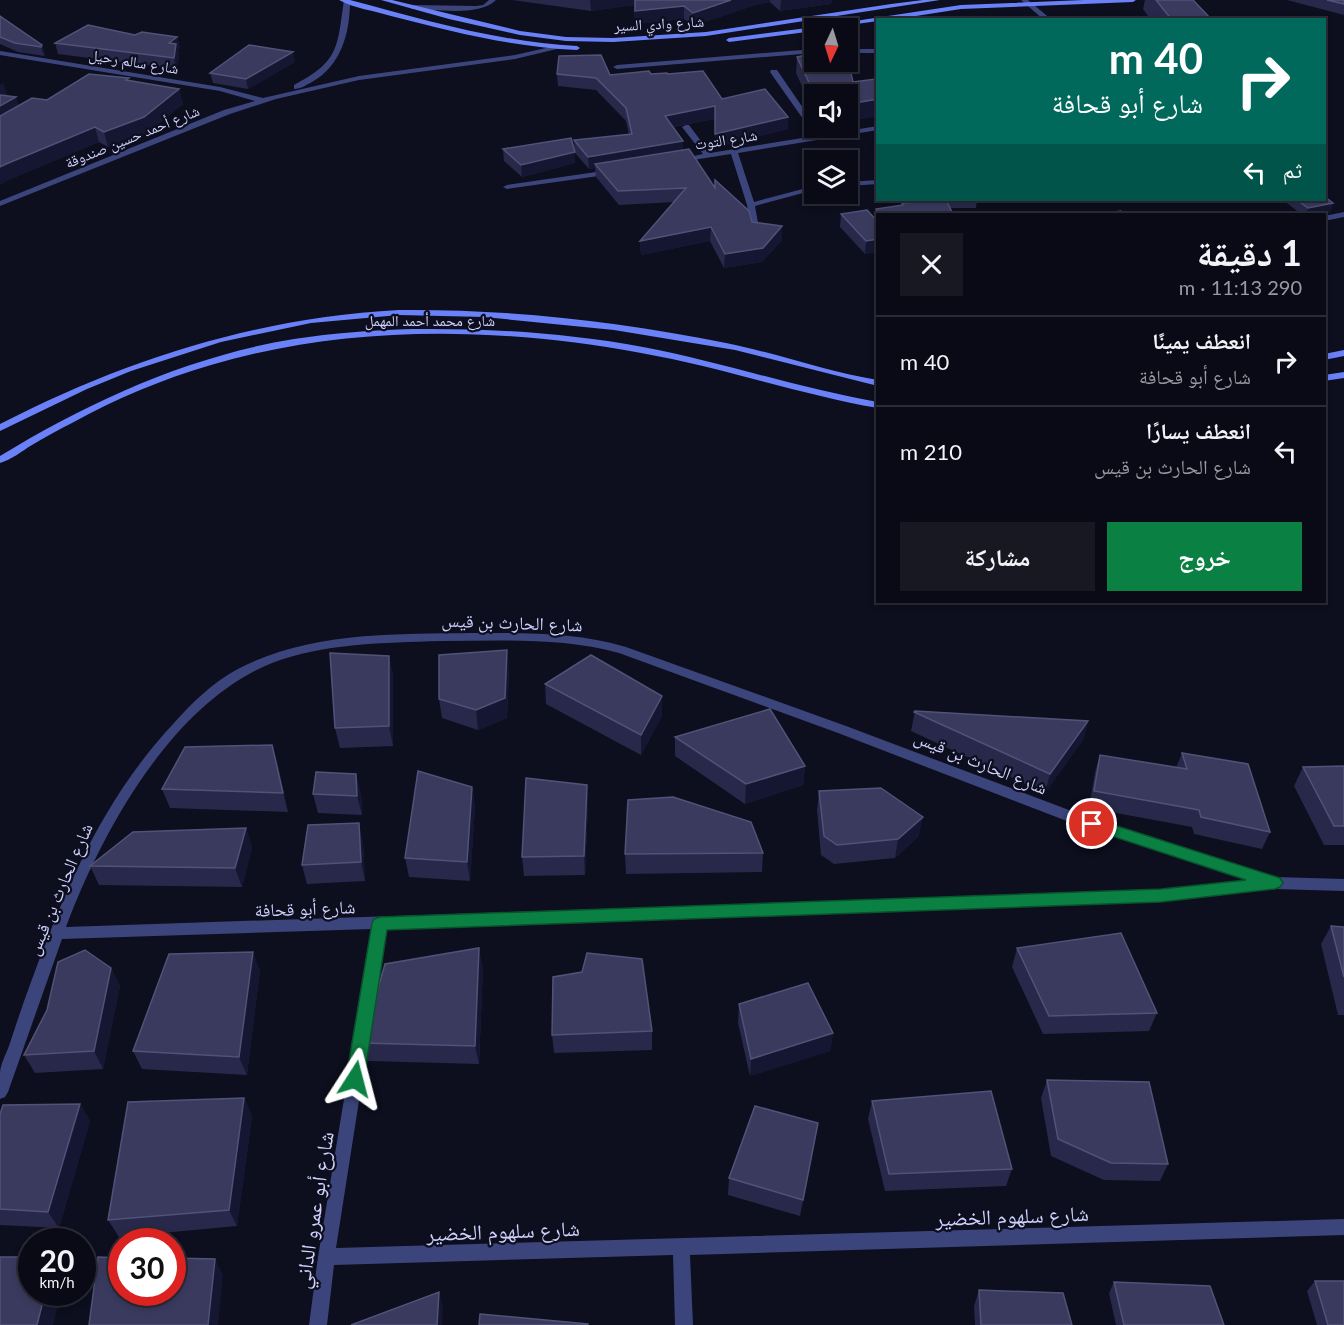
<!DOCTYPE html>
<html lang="ar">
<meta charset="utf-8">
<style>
:root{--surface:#0a0a16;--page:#181823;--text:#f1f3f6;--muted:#999aa1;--line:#2a2b35;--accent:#0b8043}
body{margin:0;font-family:Lato,"Noto Naskh Arabic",sans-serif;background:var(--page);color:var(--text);direction:rtl;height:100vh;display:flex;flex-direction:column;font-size:22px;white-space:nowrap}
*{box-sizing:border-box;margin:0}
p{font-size:20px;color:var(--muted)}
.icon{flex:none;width:33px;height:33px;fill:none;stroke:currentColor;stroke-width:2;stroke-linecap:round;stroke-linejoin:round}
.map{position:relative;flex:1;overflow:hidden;direction:ltr}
.sheet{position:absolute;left:876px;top:213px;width:450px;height:390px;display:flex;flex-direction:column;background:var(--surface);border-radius:0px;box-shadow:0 3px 9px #0003,0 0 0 2px var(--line);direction:rtl}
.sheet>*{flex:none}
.guide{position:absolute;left:876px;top:18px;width:450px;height:183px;border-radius:0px;box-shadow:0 3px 9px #0003,0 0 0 2px var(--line);direction:rtl;background:#00695c;color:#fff;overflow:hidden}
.needle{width:39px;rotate:184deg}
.controls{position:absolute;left:804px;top:18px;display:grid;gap:12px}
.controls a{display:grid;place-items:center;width:54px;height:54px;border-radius:0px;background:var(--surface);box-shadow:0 3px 9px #0003,0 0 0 2px var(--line);font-size:30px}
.speed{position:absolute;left:18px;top:1228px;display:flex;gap:12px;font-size:30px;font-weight:700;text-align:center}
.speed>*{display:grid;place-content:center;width:78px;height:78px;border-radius:50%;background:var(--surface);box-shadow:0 3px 9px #0003,0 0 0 2px var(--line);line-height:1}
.speed small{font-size:15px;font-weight:400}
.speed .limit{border:9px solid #d22;background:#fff;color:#111}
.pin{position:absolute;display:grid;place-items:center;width:51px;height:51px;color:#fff;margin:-26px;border:3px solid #fff;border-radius:50%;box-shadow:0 2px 6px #0007}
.me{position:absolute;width:66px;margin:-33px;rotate:9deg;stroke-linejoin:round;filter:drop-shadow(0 0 4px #0008)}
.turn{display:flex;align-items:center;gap:21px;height:126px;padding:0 24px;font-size:27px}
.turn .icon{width:78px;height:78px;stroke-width:2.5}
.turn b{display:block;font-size:42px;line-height:51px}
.then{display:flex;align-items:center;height:57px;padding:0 24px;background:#0003;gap:12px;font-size:22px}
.round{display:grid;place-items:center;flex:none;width:63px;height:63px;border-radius:0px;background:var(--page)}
.summary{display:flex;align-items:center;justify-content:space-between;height:102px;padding:0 24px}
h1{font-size:36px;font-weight:700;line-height:45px}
.primary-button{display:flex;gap:12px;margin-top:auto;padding:12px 24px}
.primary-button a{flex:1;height:69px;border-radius:0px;background:var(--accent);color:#fff;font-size:24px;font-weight:700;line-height:69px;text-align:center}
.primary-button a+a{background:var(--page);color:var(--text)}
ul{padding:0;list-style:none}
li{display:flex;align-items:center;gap:18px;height:90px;padding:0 24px;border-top:2px solid var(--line)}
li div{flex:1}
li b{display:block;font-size:22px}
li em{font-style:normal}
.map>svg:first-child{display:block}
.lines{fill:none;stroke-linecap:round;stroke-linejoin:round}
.minor{fill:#3b457b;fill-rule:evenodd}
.secondary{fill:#6a81f7;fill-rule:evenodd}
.wall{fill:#28284b}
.shaded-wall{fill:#151631}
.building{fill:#393a5e;stroke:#515277;stroke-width:1.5}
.route{fill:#0b8043;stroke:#07532c;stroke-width:1.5}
.labels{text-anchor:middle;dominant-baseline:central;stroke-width:4.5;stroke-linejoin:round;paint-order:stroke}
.far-street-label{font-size:15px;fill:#ced1fc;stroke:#0d0e1e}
.street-label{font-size:18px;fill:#ced1fc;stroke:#0d0e1e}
.near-street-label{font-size:21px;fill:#ced1fc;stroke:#0d0e1e}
</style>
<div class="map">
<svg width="1344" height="1325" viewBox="0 0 1344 1325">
<rect width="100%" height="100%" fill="#0d0e1e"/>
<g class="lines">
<path class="minor" d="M344,0L350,1C350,33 341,66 312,82C306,85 301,89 294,89V85C340,61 337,47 344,0Z
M489,0H496C479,17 436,9 412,9L409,7L412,5L476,6L483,5Z
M1021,0H1028L1052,20H1044Z
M559,45L562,47L561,48L515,59L359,80L276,99L230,114L0,206V201L224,110L255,101L220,91L0,55V51L220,87L263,98L359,76L515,55Z
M814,49V53L617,69L613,67L617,65Z
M848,49H878V53H848Z
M771,70H777L814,124V128H817L822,135L878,126V130L738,153L754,202L814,186V190L755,206L760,234L756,237L752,234L747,205L731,154L680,162L676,160L703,154L682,127L686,125H689L710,153L815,136L770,72Z
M610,170L614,172L613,174L507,189L503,187L507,185Z
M878,180V184L848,186V182Z
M1344,212V217L1324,221V216Z
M471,633C524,633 575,632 626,647L846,726L1106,824L1275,877L1344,879V891L1275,889L1161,902L386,928L336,1248L1344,1219V1235L690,1255L693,1325H675L673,1255L334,1265L327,1325H309L318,1257L372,929L62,939L8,1092L5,1097L0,1099C0,1090 0,1081 0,1072C1,1063 6,1054 9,1046C16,1025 23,1003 31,982C67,885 103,799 174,723C192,703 212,683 236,670C307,632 393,634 471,633ZM440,641C500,641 560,637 619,653L838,733L1072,823L1251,880L1161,890L66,927C102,831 172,703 272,663C324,643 384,643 440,641Z"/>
<path class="secondary" d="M339,0H350C425,20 499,42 577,46L580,48L577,50C513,47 453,32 391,16C375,11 353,8 339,0Z
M381,0H392L520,31L566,37L613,38L706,32L891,4L923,0H940L706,36L613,42L566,41L520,35L449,19Z
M1084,0H1136L1133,2L961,9L890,20H878V21L828,28H814V31L729,42L726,40L729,38L815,27L961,5Z
M399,310C508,309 618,321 726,343C777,353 826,372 878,380V386L735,350L614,330L484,317L399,315L311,323L221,342L131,371L87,389L0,431V424C127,359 255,318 399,310Z
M412,329C489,328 567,333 643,347C722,362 798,388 878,402V408C798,394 721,367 641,353C499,327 350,324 211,365C163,379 115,399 72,423C58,430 45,437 32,445C22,451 11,460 0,463V456C90,401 189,356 294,339C333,333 373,330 412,329Z
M1344,350V356L1324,360V354Z
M1344,372V378L1324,381V375Z"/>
</g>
<path class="wall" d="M512,0H832L831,4L780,11L770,2L755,5L693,26L684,19L635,24L634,5L591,11Z
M1145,0H1193L1212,20H1151L1143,9Z
M1287,0H1344V15Z
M0,16L42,45L45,54L44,56L18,52L0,44Z
M135,35L177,37L180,48L178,49L179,55L177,69L58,54L55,43Z
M797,57L853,82L878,116L848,121V94H814V108H812L796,73Z
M295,62L248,89L213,83L210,73Z
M557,74H668L722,99L788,117V129L715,147V119L673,127L683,150L715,188L752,222L782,226V240L762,262L724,268L710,241L641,255L640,241L674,202L619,205L596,177L595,168L589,169L575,153L574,140L629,135L626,121L596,90L558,86Z
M129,81L179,89L183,104L148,132L108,147L99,142L11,179L3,83L7,96L19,105Z
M503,149L575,163L522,177L504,161Z
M1283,200H1324L1333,203L1330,213L1319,214H1301Z
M937,201V200H977L976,208H950L953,214H878V255L876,252L865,254L840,227L841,214L875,219L876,209L901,205L902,203Z
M389,656L393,675V746L340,748L335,728Z
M509,669L507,718L478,730L442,718L439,699Z
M545,684L662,716L641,755L546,704Z
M915,711L1088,721L1083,740L1045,793L911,731Z
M675,737L805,766L803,785L745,804L675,756Z
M272,745L278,765L288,812L170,808L162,789Z
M1182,753L1270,832L1262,849L1194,834L1192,827L1089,808L1095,772L1100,755L1176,768Z
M1344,766V845H1324L1294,786L1303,767Z
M587,785L588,804L585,875L524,876L522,857Z
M472,787L475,807L470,881L409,877L405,858Z
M819,791L919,836L895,858L834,864L821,855L817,810Z
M361,793L362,815L318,813L313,794Z
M246,828L252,847L242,887L99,885L90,866Z
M363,842L365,881L307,884L302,865Z
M763,853L762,872L626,874L625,854Z
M1331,926L1344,927V1015H1338L1321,944Z
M1017,948L1157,1013L1149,1031L1043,1034L1012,967Z
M483,967L479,1064L368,1061L362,1043Z
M111,968L120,986L103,1069L35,1073L24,1055Z
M260,970L247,1075L142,1069L133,1051Z
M739,1004L833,1033L830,1051L750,1076L738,1023Z
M652,1031V1050L554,1053L552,1035Z
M1047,1080L1168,1164L1160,1181L1104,1180L1051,1156L1041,1098Z
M244,1098L252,1116L237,1226L119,1237L108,1220Z
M872,1101L1012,1169L1006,1186L885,1191L868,1119Z
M80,1104L90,1121L59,1228L0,1225V1114Z
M818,1123L800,1216L728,1195L729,1178Z
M1315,1281L1344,1325H1317L1307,1291Z
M1114,1282L1224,1325H1116L1109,1293Z
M979,1290L1072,1325H975L974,1306Z"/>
<path class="shaded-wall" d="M590,0H634V5L591,11Z
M731,0H770V2L755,5L693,26V13Z
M781,0H832L831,4L780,11Z
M684,6V19L635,24V11Z
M177,37L180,48L178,49L179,55L177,69L169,43Z
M42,45L45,54L44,56L41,47Z
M293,52L295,62L248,89L246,79Z
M3,83L8,97L0,102V85Z
M179,89L183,104L148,132L108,147L104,132Z
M824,90L823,94H814V108H812L813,91Z
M16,97L21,111L0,123V106Z
M878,99V116L848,121V104Z
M715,106V119L665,128V116Z
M788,117V129L715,147V134Z
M95,127L99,142L11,179L0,185V167L6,164Z
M683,141V154L595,164V168L589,169L588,157Z
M575,152V163L522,177L521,165Z
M1333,203L1330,213L1319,214H1306L1308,208Z
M782,226V240L762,262L724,268L725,254Z
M711,227L710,241L641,255L640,241Z
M878,239L876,252L865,254L866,241Z
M507,650L509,669L507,718L478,730L476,710Z
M389,656L393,675V746L389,726Z
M662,696V716L641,755V735Z
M1088,721L1083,740L1045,793L1050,774Z
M272,745L278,765L288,812L283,793Z
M805,766L803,785L745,804L746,784Z
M356,774L361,793L362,815L357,796Z
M587,785L588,804L585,875L584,856Z
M472,787L475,807L470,881L467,862Z
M923,817L919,836L895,858L898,839Z
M359,823L363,842L365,881L361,862Z
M246,828L252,847L242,887L235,868Z
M479,948L483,967L479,1064L475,1046Z
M253,952L260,970L247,1075L239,1057Z
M111,968L120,986L103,1069L94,1051Z
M833,1033L830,1051L750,1076L751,1059Z
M244,1098L252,1116L237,1226L229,1210Z
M80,1104L90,1121L59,1228L48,1212Z
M215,1259L223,1275L218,1325H208Z
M439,1292L443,1308L442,1325H437Z
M45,1293H61L53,1325H37Z"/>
<path class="building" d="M635,0H731L693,13L684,6L635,11Z
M1156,0H1193L1212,20H1172Z
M1327,0H1344V4Z
M0,16L42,45L41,47L15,43L0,37Z
M88,25L135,35L142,32L177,37L169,43L176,44L174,58L55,43Z
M249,45L293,52L246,79L210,73Z
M814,53V62H848V60L853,82L876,79L878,82V99L848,104V94H826L824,90L813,91L797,57Z
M601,55L610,75L649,71L651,74L667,73L668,74L703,71L722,99L765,89L788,117L715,134V106L665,116L683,141L588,157L574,140L632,134L626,108L596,78L557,74L559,56Z
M89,74L129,78L126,80L179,89L144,117L104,132L95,127L6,164L0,167V116L32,98L47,100Z
M0,95L16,97L0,106Z
M571,138L575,152L521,165L503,149Z
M689,149L715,188V180L749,211L752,222L782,226L763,248L725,254L711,227L640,241L686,188L618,191L595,164Z
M1324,196L1333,203L1308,208L1297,200H1324Z
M946,200L953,214H878L876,209L903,205L902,203Z
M867,210L878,222V239L866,241L841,214Z
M1121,211L1124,214H1102Z
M507,650L505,698L476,710L439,699V655Z
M330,653L389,656V726L335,728Z
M591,655L662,696L641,735L545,684Z
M770,709L805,766L746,784L675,737Z
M915,711L1088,721L1050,774L914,712Z
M272,745L283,793L162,789L185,747Z
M1182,753L1248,764L1270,832L1201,817L1199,810L1094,791L1100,755L1187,769Z
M1344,766V826H1334L1303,767Z
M418,771L472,787L467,862L405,858Z
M316,772L356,774L357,796L313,794Z
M526,778L587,785L584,856L522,857Z
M881,788L923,817L898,839L837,845L824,836L819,791Z
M673,797L751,822L763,853L625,854L628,800Z
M359,823L361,862L302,865L308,825Z
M246,828L235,868L90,866L133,832Z
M1331,926L1344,927V977Z
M1121,933L1157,1013L1049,1016L1017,948Z
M479,948L475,1046L362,1043L385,964Z
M85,950L111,968L94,1051L24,1055L47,1010L58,962Z
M253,952L239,1057L133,1051L169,954Z
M587,953L642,959L652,1031L552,1035L553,977L582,972Z
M808,983L833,1033L751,1059L739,1004Z
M1047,1080L1149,1082L1168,1164L1111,1163L1058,1139Z
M991,1091L1012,1169L889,1174L872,1101Z
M244,1098L229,1210L108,1220L128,1102Z
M80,1104L48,1212L0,1209V1114L3,1105Z
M755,1106L818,1123L803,1200L729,1178Z
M0,1257H32V1293H45L37,1325H0Z
M98,1257L122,1258V1293H172V1258L215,1259L208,1325H89Z
M1315,1281H1344V1325H1328Z
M1114,1282L1210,1286L1224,1325H1124Z
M979,1290L1063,1293L1072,1325H981Z
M439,1292L437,1325H351Z
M480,1314L588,1324V1325H479Z"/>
<path class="route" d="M1092,818L1280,878L1283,883L1280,887L1275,889L1161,902L387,930L364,1079L361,1085L355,1087L349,1085L346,1079L372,923L374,919L380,917L1161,889L1246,880L1087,828L1085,824L1087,819Z"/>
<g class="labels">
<g class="far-street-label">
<text transform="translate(659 23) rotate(-3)">شارع وادي السير</text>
<text transform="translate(134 61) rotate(9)">شارع سالم رحيل</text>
<text transform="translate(132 136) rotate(-22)">شارع أحمد حسين صندوقة</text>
<text transform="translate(726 139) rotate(-9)">شارع التوت</text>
<text x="430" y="320">شارع محمد أحمد المهمل</text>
</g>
<g class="street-label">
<text transform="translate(512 622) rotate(2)">شارع الحارث بن قيس</text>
<text transform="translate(981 762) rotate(22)">شارع الحارث بن قيس</text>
<text transform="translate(59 889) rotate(-67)">شارع الحارث بن قيس</text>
<text transform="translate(305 908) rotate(-2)">شارع أبو قحافة</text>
</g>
<g class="near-street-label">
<text transform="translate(313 1210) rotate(-81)">شارع أبو عمرو الداني</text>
<text transform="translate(1012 1215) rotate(-2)">شارع سلهوم الخضير</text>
<text transform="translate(503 1230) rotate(-2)">شارع سلهوم الخضير</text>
</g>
</g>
</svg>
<div class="controls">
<a><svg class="needle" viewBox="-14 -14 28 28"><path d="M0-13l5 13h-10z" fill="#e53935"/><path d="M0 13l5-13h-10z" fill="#999aa1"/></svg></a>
<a><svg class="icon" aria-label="sound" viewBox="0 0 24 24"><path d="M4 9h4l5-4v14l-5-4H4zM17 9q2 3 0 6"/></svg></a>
<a><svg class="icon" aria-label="layers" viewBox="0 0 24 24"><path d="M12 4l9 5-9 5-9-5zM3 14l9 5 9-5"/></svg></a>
</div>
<div class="speed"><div>20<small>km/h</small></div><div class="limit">30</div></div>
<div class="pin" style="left:1092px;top:824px;background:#d93025"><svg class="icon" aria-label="arrive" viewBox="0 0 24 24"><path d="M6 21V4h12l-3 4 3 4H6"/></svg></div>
<svg class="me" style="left:355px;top:1079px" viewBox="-20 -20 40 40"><path d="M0-17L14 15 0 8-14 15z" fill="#0b8043" stroke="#fff" stroke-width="4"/></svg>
<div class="guide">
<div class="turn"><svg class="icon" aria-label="right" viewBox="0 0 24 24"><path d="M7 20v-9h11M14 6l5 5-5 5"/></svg><div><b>40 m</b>شارع أبو قحافة</div></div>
<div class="then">ثم<svg class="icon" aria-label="left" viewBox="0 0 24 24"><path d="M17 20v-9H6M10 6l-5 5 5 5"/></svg></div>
</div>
<section class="sheet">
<div class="summary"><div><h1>1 دقيقة</h1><p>290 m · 11:13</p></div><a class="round"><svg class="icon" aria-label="close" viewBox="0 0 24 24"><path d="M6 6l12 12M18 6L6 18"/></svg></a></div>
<ul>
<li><svg class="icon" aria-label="right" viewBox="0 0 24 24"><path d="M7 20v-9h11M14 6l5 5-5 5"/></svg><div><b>انعطف يمينًا</b><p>شارع أبو قحافة</p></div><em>40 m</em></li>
<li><svg class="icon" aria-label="left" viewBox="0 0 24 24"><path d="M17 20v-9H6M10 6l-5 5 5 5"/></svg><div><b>انعطف يسارًا</b><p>شارع الحارث بن قيس</p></div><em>210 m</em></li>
</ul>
<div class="primary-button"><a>خروج</a><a>مشاركة</a></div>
</section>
</div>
